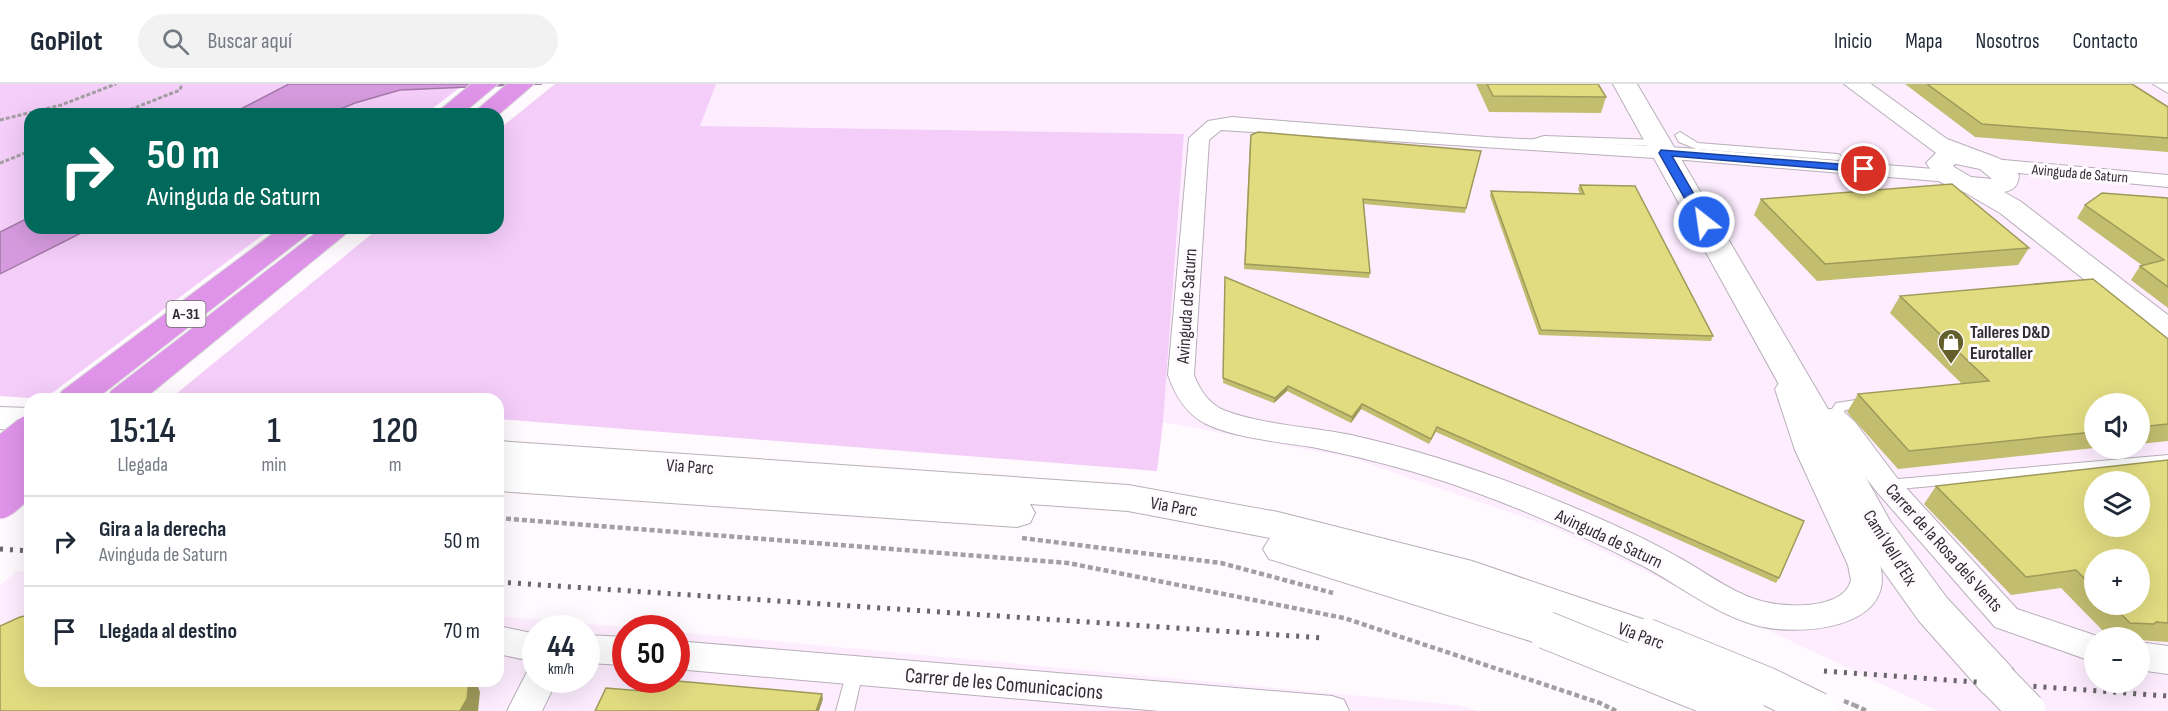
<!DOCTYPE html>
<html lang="es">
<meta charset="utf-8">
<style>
:root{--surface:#fff;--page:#f2f2f3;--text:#1f2937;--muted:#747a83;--line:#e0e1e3}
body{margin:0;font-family:"Sofia Sans Condensed",sans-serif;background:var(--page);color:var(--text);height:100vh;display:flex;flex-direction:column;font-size:22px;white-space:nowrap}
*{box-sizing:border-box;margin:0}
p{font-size:20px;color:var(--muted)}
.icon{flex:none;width:33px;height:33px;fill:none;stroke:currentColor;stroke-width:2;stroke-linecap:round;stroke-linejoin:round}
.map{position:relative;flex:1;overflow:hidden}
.drawer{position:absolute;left:24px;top:309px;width:480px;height:294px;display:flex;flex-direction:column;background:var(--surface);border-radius:18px;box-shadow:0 6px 24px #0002}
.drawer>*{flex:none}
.top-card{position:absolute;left:24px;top:24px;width:480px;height:126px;border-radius:18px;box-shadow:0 6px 24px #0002;background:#00695c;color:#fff;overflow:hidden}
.controls{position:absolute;left:2084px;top:309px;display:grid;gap:12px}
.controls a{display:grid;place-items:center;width:66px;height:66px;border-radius:50%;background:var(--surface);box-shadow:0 6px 24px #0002;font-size:30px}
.speed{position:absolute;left:522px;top:531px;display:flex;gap:12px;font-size:30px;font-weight:700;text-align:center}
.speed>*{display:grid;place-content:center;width:78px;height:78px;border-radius:50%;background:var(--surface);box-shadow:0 6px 24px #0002;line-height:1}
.speed small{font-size:15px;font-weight:400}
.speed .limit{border:9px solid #d22;background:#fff;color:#111}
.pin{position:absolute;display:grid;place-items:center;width:51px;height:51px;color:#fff;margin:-26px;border:3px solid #fff;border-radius:50%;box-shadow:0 2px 6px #0007}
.me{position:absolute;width:66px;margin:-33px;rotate:330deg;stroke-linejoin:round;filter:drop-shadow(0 0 4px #0008)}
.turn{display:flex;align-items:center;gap:21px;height:126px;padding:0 24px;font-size:27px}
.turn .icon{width:78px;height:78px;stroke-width:2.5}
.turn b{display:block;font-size:42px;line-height:51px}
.eta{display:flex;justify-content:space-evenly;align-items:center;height:102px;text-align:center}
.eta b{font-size:36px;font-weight:600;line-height:42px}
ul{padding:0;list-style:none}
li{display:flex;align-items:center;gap:18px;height:90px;padding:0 24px;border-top:2px solid var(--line)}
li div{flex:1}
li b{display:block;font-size:22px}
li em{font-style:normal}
header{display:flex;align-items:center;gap:36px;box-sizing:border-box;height:84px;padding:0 30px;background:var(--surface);border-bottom:2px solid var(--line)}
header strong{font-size:28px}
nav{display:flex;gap:33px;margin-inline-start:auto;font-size:21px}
.search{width:420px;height:54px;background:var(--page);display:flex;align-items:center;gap:15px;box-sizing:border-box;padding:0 21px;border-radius:33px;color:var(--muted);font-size:22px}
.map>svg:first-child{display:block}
.built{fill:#fdedff;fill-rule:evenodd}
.green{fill:#f4cdf9}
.water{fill:#d59add;stroke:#a479a9;stroke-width:1.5}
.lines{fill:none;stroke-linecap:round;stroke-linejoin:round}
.service-casing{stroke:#b8afb9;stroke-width:2}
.minor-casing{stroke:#b8afb9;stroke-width:2}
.secondary-casing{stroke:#b8afb9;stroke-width:2}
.motorway-casing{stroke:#dad9da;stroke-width:2}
.path-far1{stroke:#a29ea2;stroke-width:3;stroke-dasharray:4 2;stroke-linecap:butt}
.path{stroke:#a29ea2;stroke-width:4.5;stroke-dasharray:5 3;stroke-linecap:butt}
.service{fill:#fff;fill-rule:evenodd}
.minor{fill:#fff;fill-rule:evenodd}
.secondary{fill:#fff;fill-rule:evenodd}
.motorway{fill:#df94e9;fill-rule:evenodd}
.rail{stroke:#69666a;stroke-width:5;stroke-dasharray:3 7;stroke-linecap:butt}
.secondary-bridge-casing{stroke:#b8afb9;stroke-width:39;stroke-linecap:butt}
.motorway-bridge-casing{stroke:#dad9da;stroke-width:39;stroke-linecap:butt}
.path-bridge{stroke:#a29ea2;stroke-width:4.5;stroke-dasharray:5 3;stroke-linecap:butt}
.secondary-bridge{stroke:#fff;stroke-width:37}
.motorway-bridge{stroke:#df94e9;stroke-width:37}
.wall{fill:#c2bd6f;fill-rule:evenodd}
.shaded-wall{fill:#9e9a5a}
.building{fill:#e2dc81;stroke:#9e9a5a;stroke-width:1.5;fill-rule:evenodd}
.route{fill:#2563eb;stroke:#184099;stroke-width:1.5}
.labels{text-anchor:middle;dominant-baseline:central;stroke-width:6;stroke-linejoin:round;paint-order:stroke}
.far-street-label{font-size:15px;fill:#302d31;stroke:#fefafe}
.shield{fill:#fefafe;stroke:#6e6a6e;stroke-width:1.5}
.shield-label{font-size:16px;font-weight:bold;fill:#302d31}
.street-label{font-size:18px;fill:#302d31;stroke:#fefafe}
.poi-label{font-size:18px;font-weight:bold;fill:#302d31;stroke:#fefafe;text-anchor:start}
.near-street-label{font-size:21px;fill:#302d31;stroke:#fefafe}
</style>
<header>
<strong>GoPilot</strong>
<div class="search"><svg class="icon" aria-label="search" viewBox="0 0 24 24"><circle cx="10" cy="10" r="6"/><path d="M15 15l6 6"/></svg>Buscar aquí</div>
<nav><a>Inicio</a><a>Mapa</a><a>Nosotros</a><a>Contacto</a></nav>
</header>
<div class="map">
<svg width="2168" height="627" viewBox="0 0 2168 627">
<rect width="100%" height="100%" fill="#fefafe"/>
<path class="built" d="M716,0H2168V627H1938L1552,443L1352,374L1163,338L1184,50L700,42ZM2094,320H2139V364H2094ZM2094,398H2139V442H2094ZM2094,476H2139V520H2094ZM2094,554H2139V598H2094Z
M17,487L30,488V597H498V532L635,544H626V596H676L677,548L1457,621L1479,627H0V502ZM536,544H586V596H536Z"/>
<path class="green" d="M0,0H289L231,30H30V133L0,148Z
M555,0H716L700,42L1184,50L1163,338L1157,387L498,335V315H236L176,310L379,144H498V46Z
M462,2L425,30H328L355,19L400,6Z
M91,144H272L44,315L0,312V191Z"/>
<path class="water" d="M289,0H542L400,6L355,19L328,30H231Z
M30,133V144H91L0,190V148Z"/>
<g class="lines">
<g class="service-casing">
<path id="service" d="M1680,48L1698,59L1838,70L1843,73L1838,76L1696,65L1679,58L1675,51Z
M1544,52L1658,56L1663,59L1658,62L1544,58L1523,63L1518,60Z
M1869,314L1874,316L1876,319L1874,322L1845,326L1838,337L1833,339L1826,334L1836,319Z
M2168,371V381L1887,406L1882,405L1880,401L1882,397L1887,396Z
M855,580L861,582L863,587L854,627H836L847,587L849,582Z"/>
</g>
<g class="minor-casing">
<path id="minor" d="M2153,0H2168V9Z
M1232,33L1487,53L1685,64L1957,87L1960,92L1957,97L1949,98L1685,76L1221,46L1209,56L1194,291C1200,307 1210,321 1226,327C1264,341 1312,343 1351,351C1423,367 1495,391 1563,419C1602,435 1641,452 1678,473C1704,487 1729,507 1758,516C1781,524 1844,527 1851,496L1848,481L1795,366L1775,305L1779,299L1788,296L1797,299L1809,326L1833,325L1843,327L1855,338L1897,394L2017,525L2103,554H2094V578L1995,543L1877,408L1826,343L1814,342L1823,366L1880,481C1897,546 1796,553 1755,541C1713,529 1681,502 1643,482C1578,449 1512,420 1443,397C1400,383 1356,372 1312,363C1280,358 1235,354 1206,340C1186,330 1175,311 1168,291L1189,54L1208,37Z
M1993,75L2168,91V103L1985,86L1982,81L1985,76Z
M498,542L536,550V578L498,570Z
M586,551L626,553V581L586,579Z
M676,557L1332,612L1344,616L1349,627H1160L676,585Z
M2139,558L2168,562V590L2139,586Z
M536,583V596H557L542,627H507L528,586Z"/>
</g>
<g class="secondary-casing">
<path id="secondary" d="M1613,0H1637L1825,320L1890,437L1947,514L2013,585L2019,597L2013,609L1998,615L1983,609L1919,537L1877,478Z
M1844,0H1871L1947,55L1998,74L2010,81L2019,91C2018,102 2014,106 2004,108L2020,117L2168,231V256L2157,253L2000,129L1964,108L1940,98L1926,79L1936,69ZM1956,80L1980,85L1992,95L1971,93L1954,83L1953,81Z
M0,323L30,324V348L0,345Z
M498,357L1128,401L1278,428L1472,477L1660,541L1666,553L1660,565L1646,569L1563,540L1566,546L1560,557L1546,562L1269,475L1263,465L1270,454L1128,427L1030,420L1035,429L1030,439L1017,443L498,407V381L509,382L498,381Z"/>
</g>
<g class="motorway-casing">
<path id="motorway" d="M471,0H498L462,30H435Z
M507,0H534L498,31L472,30Z
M280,144H312L308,150L96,315H57L62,307Z
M322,144H353L144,315H106L111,307Z"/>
</g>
<path class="path-far1" d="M119,30L180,6L182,0
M0,36L61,21L116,0
M0,79L30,67"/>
<path class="path" d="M498,434L1068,479L1344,534L1600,619L1616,627
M1022,454L1221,479L1333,509
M1854,621L1867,627"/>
<use href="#service" class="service"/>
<use href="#minor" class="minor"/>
<use href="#secondary" class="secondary"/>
<use href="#motorway" class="motorway"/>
<path class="rail" d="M0,465L30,467
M498,498L1324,554
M1824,587L2168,612"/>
<g class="secondary-bridge-casing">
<path id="secondary-bridge" d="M1546,546L1746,627
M1646,553L1767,602L1818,627
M1998,597L2027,627"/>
</g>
<g class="motorway-bridge-casing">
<path id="motorway-bridge" d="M0,374L30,350
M0,416L30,391"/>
</g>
<path class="path-bridge" d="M1844,617L1854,621"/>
<use href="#secondary-bridge" class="secondary-bridge"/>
<use href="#motorway-bridge" class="motorway-bridge"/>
</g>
<path class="wall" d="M1476,0H1598L1606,13L1601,29L1489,28Z
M1905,0H2132L2168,23V68L1975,53Z
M1250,55L1481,67L1465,129L1364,120L1370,189L1369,194L1244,185Z
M1580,101L1713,252L1711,257L1539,251L1490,112L1491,107L1580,110L1578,105Z
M2168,114V224L2131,196L2140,182H2143L2077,134L2085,121Z
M1761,115L2029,164L2018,181L1817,197L1754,131Z
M1225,198L1779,494L1776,499L1436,348L1429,360L1361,325L1351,339L1287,307L1274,319L1223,299Z
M1900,212L2168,255V357L2139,360V320H2094V364L1898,385L1847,328L1858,310L1962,300L1890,229Z
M2168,376V558L2139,556V554H2110L2061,504L2011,511L1924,420L1936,402ZM2094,476L2139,520H2094Z"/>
<path class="shaded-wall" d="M1288,302L1287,307L1274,319L1275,314Z
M1362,320L1361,325L1351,339L1352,333Z
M469,597H476L480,608L478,627H460Z
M822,610L823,615L819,627H816Z"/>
<path class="building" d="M1487,0H1598L1606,13L1493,12Z
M1927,0H2132L2168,23V54L1982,40Z
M1258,48L1481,67L1466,124L1363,115L1370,189L1245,180L1251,51Z
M1952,100L2029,164L1825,180L1761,115Z
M1580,101L1635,102L1713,252L1541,246L1491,107L1584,110Z
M2102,109L2168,114V203L2140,182L2164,176L2085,121Z
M1225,193L1804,437L1779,494L1437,343L1431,355L1362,320L1352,333L1288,302L1275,314L1223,294Z
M2093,195L2168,255V340L2139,343V320H2094V348L1909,367L1858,310L1989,297L1900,212Z
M2168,376V539L2156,538L2154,540L2130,539L2111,520H2139V476H2094V504L2076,486L2026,493L1936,402ZM2094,398H2139V442H2094Z
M30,531V597H469L467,615L460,627H0V542L20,533Z
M647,596H666L822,610L816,627H595L606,604L642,607Z"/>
<path class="route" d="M1661,66L1864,82L1869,85L1864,88L1672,72L1710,138L1704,142L1698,138L1659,69Z"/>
<defs>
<g id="shop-pin" transform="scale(1.35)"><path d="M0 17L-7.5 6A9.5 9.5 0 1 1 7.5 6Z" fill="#625f2b" stroke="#fefafe"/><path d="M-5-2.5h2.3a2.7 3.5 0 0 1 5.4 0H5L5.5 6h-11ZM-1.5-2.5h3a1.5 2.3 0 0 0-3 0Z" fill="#fff"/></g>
</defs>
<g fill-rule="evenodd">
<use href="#shop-pin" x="1951" y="258"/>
</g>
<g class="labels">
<g class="far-street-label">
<text transform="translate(2080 90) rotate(5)">Avinguda de Saturn</text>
</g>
<rect class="shield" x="166.5" y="217" width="39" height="26" rx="4.5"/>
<g class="shield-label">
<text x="186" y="230">A-31</text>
</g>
<g class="street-label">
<text transform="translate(1187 222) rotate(-86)">Avinguda de Saturn</text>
<text transform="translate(690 383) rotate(4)">Via Parc</text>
<text transform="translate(1174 423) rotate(10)">Via Parc</text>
<text transform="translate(1609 455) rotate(25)">Avinguda de Saturn</text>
<text transform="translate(1890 464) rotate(58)">Camí Vell d'Elx</text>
<text transform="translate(1944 464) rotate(48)">Carrer de la Rosa dels Vents</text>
<text transform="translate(1641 552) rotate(20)">Via Parc</text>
</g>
<g class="poi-label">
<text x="1970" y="248">Talleres D&amp;D<tspan x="1970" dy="21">Eurotaller</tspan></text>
</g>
<g class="near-street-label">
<text transform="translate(1004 600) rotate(5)">Carrer de les Comunicacions</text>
</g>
</g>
</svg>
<div class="controls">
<a><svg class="icon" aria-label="sound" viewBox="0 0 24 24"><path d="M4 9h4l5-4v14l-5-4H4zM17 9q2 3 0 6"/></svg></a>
<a><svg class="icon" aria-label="layers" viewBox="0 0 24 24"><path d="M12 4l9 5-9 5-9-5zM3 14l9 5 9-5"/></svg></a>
<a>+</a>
<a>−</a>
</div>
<div class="speed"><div>44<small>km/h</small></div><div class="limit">50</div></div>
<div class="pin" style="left:1864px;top:85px;background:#d93025"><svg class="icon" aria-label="arrive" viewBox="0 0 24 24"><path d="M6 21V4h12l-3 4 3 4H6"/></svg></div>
<svg class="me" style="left:1704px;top:138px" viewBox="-20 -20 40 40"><circle r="17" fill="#2563eb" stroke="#fff" stroke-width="3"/><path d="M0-11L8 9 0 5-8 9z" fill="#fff"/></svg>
<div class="top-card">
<div class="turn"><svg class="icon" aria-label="right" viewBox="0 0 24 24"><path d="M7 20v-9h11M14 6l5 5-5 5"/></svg><div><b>50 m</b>Avinguda de Saturn</div></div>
</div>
<section class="drawer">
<div class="eta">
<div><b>15:14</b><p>Llegada</p></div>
<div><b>1</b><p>min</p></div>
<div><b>120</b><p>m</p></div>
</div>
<ul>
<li><svg class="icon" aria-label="right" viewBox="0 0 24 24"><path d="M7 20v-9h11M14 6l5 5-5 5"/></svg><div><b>Gira a la derecha</b><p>Avinguda de Saturn</p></div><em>50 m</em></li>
<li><svg class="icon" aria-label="arrive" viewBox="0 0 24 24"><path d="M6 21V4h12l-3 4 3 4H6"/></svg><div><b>Llegada al destino</b></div><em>70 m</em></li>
</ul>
</section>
</div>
